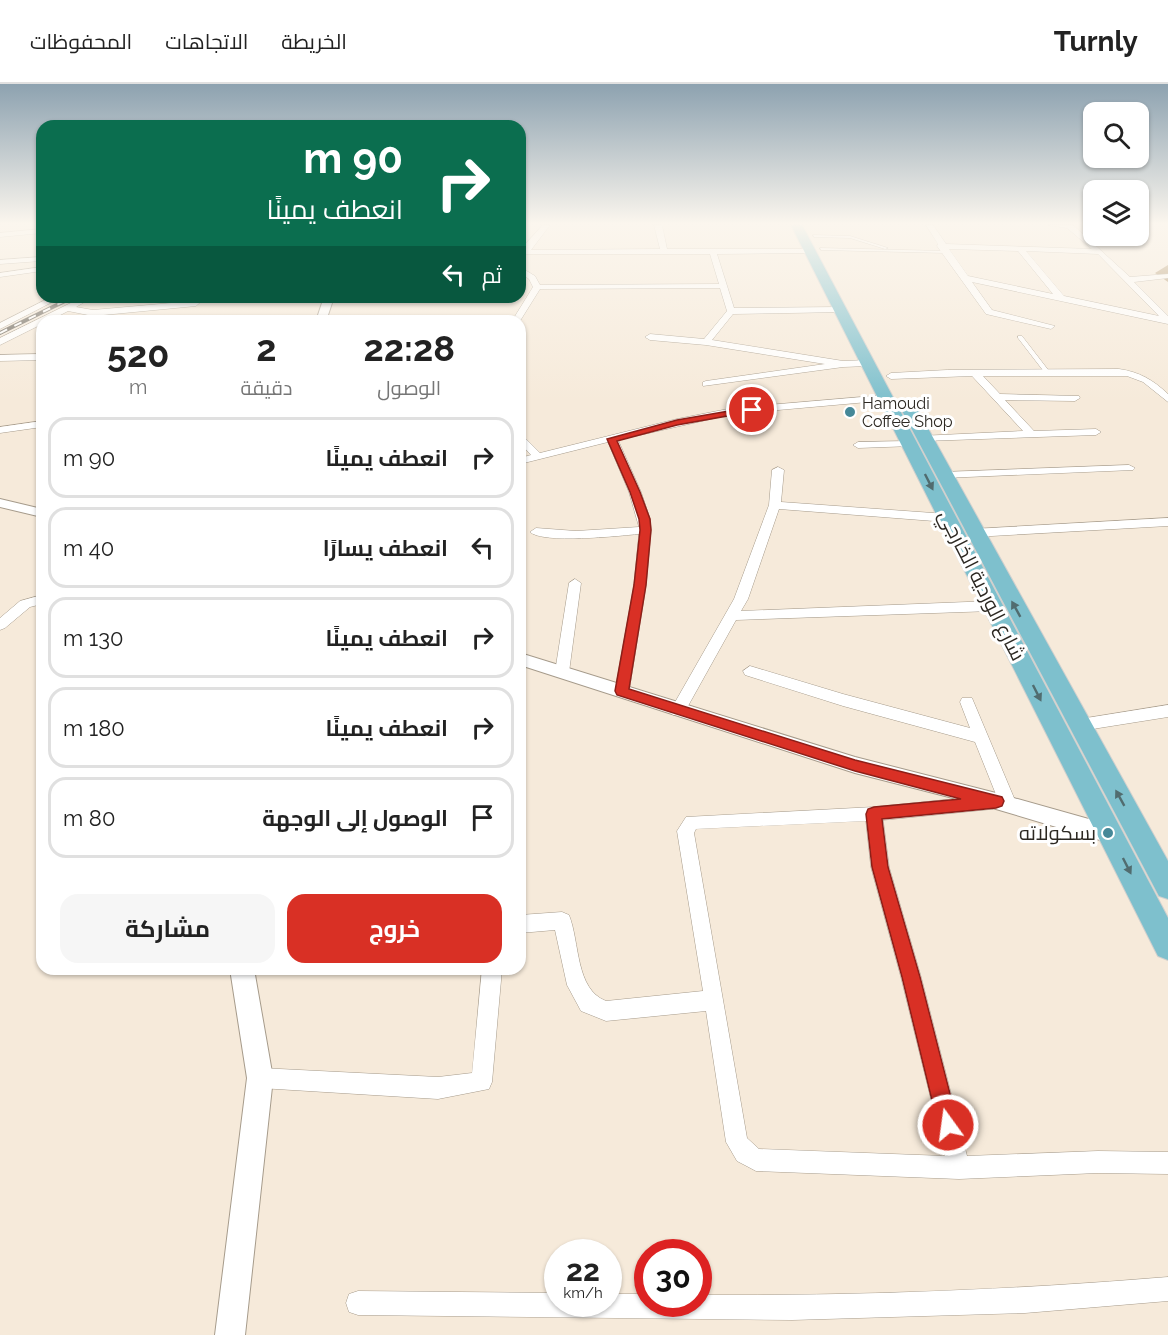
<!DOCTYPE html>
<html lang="ar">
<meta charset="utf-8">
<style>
:root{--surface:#fff;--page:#f6f6f6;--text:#222;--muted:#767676;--line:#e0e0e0;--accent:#d93025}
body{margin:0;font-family:Raleway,Cairo,sans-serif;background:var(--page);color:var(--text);direction:rtl;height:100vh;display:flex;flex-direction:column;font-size:22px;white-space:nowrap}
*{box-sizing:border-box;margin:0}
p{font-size:20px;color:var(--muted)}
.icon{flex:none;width:33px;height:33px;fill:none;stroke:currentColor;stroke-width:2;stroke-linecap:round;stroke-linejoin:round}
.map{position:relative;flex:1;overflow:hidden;direction:ltr}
.sheet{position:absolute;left:36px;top:231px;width:490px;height:660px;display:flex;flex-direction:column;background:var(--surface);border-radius:18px;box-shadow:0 2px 4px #0004;direction:rtl}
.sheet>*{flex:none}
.banner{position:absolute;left:36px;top:36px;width:490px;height:183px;border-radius:18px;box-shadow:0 2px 4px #0004;direction:rtl;background:#0b6e4f;color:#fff;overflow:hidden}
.controls{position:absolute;left:1083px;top:18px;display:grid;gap:12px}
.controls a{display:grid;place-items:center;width:66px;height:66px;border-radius:12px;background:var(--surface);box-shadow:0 2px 4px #0004;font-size:30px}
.speed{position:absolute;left:544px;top:1155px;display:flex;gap:12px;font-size:30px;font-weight:700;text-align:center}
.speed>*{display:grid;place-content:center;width:78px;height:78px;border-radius:50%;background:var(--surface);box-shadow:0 2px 4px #0004;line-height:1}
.speed small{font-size:15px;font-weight:400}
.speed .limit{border:9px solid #d22;background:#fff;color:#111}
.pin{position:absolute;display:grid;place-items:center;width:51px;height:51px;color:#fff;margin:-26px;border:3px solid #fff;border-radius:50%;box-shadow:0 2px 6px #0007}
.me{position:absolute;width:66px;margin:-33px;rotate:346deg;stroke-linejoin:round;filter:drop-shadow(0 0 4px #0008)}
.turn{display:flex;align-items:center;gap:21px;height:126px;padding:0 24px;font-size:27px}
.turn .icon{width:78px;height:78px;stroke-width:2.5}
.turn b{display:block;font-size:42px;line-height:51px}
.then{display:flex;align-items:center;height:57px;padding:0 24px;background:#0003;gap:12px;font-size:22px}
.eta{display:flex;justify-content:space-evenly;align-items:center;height:102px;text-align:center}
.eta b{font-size:36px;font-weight:700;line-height:42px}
.cta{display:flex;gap:12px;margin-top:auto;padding:12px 24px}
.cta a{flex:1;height:69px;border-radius:18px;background:var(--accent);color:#fff;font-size:24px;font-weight:700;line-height:69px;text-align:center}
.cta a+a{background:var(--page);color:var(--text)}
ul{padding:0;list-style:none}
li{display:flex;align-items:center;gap:18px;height:81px;margin:0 12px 9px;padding:0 12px;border:3px solid var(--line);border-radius:18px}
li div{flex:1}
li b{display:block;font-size:22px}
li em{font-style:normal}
header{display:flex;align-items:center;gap:36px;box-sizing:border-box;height:84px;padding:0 30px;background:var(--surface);border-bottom:2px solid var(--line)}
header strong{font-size:28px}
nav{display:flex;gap:33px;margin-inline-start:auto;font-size:21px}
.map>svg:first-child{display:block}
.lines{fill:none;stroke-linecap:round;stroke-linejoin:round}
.canal{fill:#a6885b;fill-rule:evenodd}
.service-casing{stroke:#a69b8b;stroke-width:1}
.minor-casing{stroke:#a69b8b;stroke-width:1}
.tertiary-casing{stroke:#a69b8b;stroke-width:2}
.primary-casing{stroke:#d1d0ce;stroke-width:2}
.service{fill:#fff;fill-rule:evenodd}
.minor{fill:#fff;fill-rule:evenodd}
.tertiary{fill:#fff;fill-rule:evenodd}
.primary{fill:#7ec0cd;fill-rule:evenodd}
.rail-casing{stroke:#6a645a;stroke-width:4}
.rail{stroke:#fff;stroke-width:2;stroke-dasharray:8;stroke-linecap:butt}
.oneway{fill:#516c6f}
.route{fill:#d93025;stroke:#8d1f18;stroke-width:1.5}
.poi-dot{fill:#458898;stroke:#fff;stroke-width:2}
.labels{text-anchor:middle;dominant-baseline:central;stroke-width:6;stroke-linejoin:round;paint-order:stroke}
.far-poi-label{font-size:16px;fill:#2c2822;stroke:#fff;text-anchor:start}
.street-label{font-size:20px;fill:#2c2822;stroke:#fff}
.poi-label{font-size:20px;fill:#2c2822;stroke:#fff;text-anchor:end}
</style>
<header>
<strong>Turnly</strong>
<nav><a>الخريطة</a><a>الاتجاهات</a><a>المحفوظات</a></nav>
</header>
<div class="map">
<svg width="1168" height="1251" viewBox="0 0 1168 1251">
<rect width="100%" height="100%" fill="#f6eada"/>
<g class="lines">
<path class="canal" d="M1168,181V198L1155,189Z"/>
<g class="service-casing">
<path id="service" d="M813,151L850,152L888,164L885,165L850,154L814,153Z
M820,164L946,167L948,168L946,169L821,166Z
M1018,252H1022L1049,287V289H1045L1018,254Z"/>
</g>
<g class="minor-casing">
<path id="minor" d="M543,141H550L531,166L660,165L654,141H662L667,165H813L814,167L810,169L717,170L734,224L840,223L844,226L843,228L733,230L712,256L843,277L868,276L873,279L868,282L843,283L703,302V298L706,297L825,280L706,261L650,256L645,253L650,250L704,255L727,227L720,204L540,205L520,237H512L533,203L529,195L520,189V183L535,192L540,201L719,200L710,170H526L520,172V166Z
M926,141H933L946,160L1092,165L1067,144L1048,141H1073L1130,193L1168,190V194L1134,198L1168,232V240L972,198L992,226L1055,242L1051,245L986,230L937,162L938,160ZM949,165L1018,167L1053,210L968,192ZM1026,167L1098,170L1159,232L1064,212Z
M42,145V149L0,153V149Z
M41,173V177L0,180V176Z
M42,183V187L0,193V189Z
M51,213H62L0,245V239Z
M83,213H93L76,223L93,226L194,217L197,213H206L196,222L93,232L68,227L49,237H42V240L0,261V254Z
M42,270V276L0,277V271Z
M1119,285C1140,288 1153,296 1168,310V318L1143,298L1127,292H983L1000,310L1079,312L1080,314L1075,317L1005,316L1034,347L1096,345L1101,348L1096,351L924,357L919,354L920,352L1023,347L972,292L891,295L886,292L891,289L947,286Z
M886,311L891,314L890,316L733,330L618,356L641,408L650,435L651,446L646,501L629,607L627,611H617L615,607L634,501L639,450C618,452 543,460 530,448L536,444L576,447L639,443L629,408L608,358L520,380V374L531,371L520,359V349L540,369L677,335L733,324Z
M42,337V343L0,349V343Z
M909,357L913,358V362L858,364L853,361L858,358Z
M1129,381L1135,384L1133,386L944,394L938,391L944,388Z
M778,383L784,386L781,418L947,430L953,434L947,438L779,425L748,515L741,527L992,517L999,522L992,527L736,536L683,631H673L670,627L734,515L769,421L772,386Z
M1168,434V442L974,453L968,449L974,445Z
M575,495L581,499L569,588L562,593L555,588L569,499Z
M42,511V520L30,523L5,544L0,546V534L20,517Z
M750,582L843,610L970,644L960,618L962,614H972L1017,721L1015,726L1009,728L1003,726L1000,720L993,725L883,736L889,783L921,893L967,1072L1098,1067L1168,1068V1090L1098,1089L959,1095L756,1087L737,1077L726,1058L706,927L606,937L581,927L567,901L555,846L520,849V831L562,828L569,831C580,858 575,905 606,917L703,907L677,747L686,733L874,723L993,711L997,713L975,658L843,622L745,591L743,587ZM866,737L871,783L901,893L945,1072L759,1065L747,1054L694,749L696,745Z
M1168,621V633L1080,647L1075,645L1072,641L1075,637L1080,635Z
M482,885H502L492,998L489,1005L438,1015L260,1004L253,1001L250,994L253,987L260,984L438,993L472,989Z
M1168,1193V1217L1025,1229L792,1236L358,1231L349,1228L346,1219L349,1210L358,1207L558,1209V1220H609V1210H648V1220H699V1211C856,1212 1012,1206 1168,1193Z"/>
</g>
<g class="tertiary-casing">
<path id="tertiary" d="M324,213H334L326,237H316Z
M0,415L42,425V433L0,423Z
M520,569L855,673L996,709L1110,741L1117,744L1120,750L1117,756L1110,759L996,725L855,689L520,581Z
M230,885H254L273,994L245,1251H215L247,994Z"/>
</g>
<g class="primary-casing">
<path id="primary" d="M791,141H802L1168,834V876L1158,872Z
M907,316L915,321L1168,777V815L1159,812L899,321Z"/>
</g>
<use href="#service" class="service"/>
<use href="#minor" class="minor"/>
<use href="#tertiary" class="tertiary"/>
<use href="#primary" class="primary"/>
<g class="rail-casing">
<path id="rail" d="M0,249L73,213"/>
</g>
<use href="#rail" class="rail"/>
</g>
<defs><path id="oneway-solid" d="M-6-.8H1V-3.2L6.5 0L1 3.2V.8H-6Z" transform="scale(1.5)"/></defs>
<g class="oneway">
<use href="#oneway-solid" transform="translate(929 398) rotate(63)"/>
<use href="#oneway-solid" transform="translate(1016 525) rotate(-119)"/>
<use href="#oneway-solid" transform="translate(1037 609) rotate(63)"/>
<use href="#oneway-solid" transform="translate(1120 714) rotate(-119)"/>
<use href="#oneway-solid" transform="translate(1127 782) rotate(63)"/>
</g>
<linearGradient id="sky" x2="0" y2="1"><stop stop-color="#8da2b0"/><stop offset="0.44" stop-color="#fbf6ee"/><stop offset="1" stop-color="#fbf6ee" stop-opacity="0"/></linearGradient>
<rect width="1168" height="317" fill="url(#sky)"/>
<path class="route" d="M752,323L755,324V327L677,341L617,357L640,408L650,435L651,446L646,501L629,605L855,676L1002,713L1004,717L1002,722L996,724L882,735L888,783L920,893L958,1041L955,1048L948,1051L941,1048L938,1041L902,893L872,783L866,730L868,725L874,723L961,715L855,687L617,611L615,607L634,501L640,446L639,435L630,408L607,355L677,336Z"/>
<g class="poi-dot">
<circle cx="850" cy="328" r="6"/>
<circle cx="1108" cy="749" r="6"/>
</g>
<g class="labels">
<g class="far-poi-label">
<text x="862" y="319">Hamoudi<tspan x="862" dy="18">Coffee Shop</tspan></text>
</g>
<g class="street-label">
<text transform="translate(982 501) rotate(63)">شارع الوردية الخارجي</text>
</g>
<g class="poi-label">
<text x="1096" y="749">بسكولاته</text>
</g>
</g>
</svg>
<div class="controls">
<a><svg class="icon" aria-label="search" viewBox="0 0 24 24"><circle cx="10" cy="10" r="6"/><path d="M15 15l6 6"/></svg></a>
<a><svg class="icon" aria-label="layers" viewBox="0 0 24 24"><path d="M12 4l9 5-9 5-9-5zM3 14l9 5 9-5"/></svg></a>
</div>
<div class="speed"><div>22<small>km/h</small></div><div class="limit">30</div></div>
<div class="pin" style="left:752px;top:326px;background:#d93025"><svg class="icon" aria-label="arrive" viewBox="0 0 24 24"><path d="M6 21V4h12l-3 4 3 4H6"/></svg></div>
<svg class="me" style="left:948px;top:1041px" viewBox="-20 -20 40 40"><circle r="17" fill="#d93025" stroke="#fff" stroke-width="3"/><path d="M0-11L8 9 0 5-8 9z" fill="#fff"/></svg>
<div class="banner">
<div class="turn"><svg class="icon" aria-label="right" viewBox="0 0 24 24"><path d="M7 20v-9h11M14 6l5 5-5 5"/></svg><div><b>90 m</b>انعطف يمينًا</div></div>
<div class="then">ثم<svg class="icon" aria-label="left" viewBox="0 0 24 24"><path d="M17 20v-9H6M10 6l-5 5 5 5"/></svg></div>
</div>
<section class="sheet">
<div class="eta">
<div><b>22:28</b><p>الوصول</p></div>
<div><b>2</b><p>دقيقة</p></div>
<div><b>520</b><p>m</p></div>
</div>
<ul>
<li><svg class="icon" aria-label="right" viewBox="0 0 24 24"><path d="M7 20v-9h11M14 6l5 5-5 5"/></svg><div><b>انعطف يمينًا</b></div><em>90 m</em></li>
<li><svg class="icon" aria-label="left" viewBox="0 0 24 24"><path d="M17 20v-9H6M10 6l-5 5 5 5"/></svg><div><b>انعطف يسارًا</b></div><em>40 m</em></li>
<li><svg class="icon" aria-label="right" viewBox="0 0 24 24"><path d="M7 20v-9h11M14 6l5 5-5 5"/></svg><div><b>انعطف يمينًا</b></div><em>130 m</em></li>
<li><svg class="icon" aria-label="right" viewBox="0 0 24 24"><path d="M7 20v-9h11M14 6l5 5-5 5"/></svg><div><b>انعطف يمينًا</b></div><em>180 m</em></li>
<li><svg class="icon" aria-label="arrive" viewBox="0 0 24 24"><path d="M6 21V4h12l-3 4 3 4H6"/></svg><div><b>الوصول إلى الوجهة</b></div><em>80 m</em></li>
</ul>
<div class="cta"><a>خروج</a><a>مشاركة</a></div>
</section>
</div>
